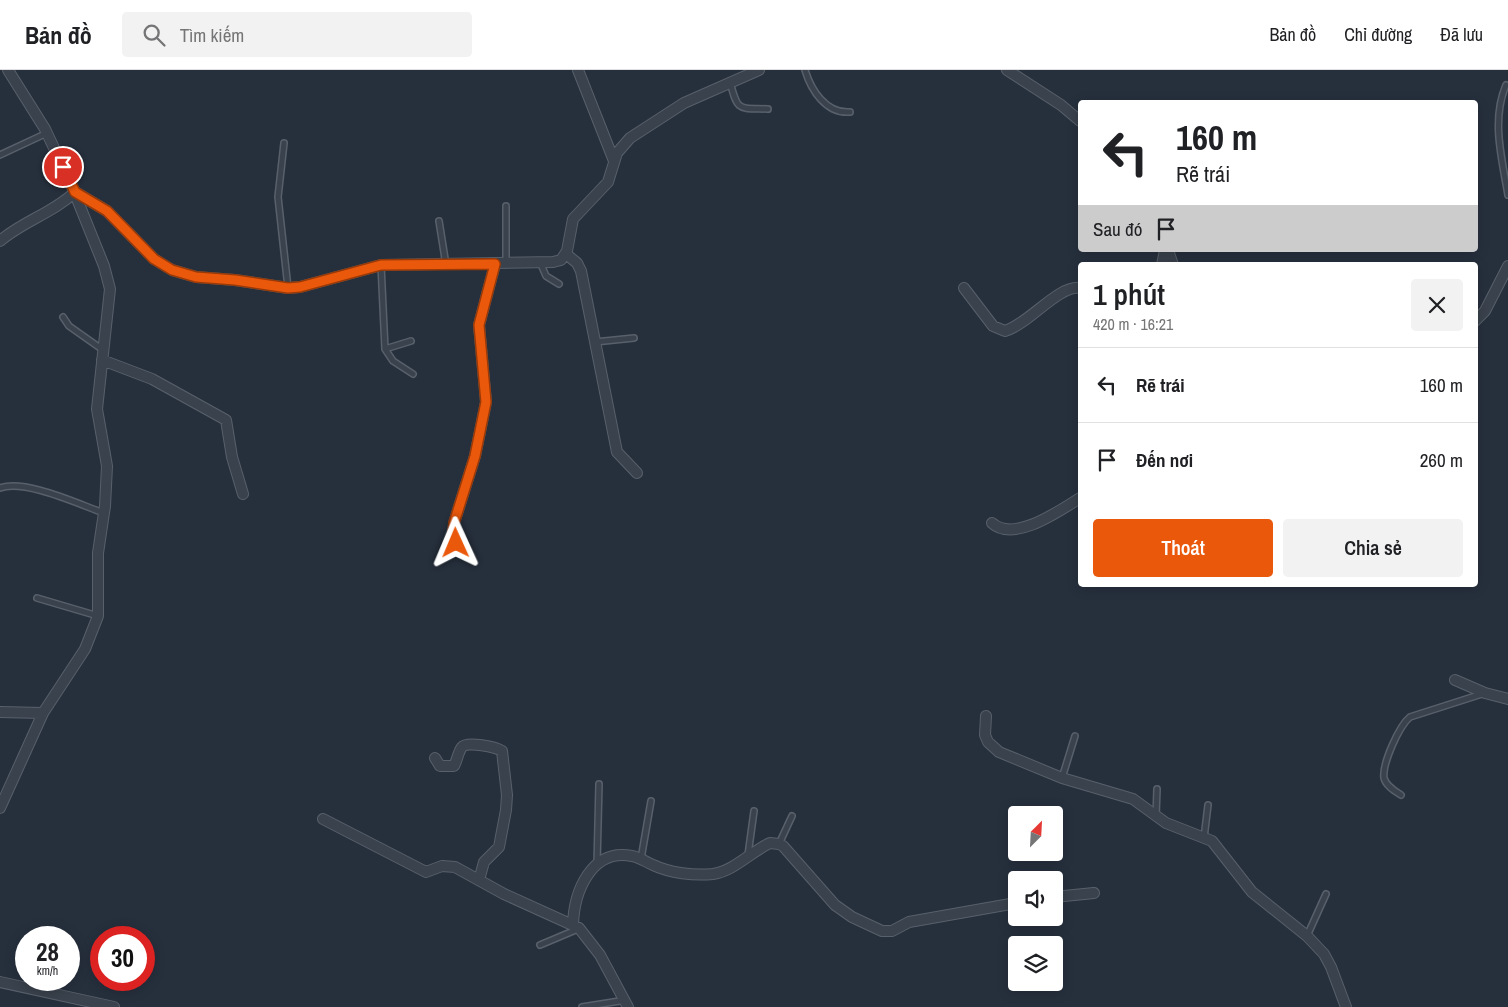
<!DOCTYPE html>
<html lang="vi">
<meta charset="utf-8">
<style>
:root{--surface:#fff;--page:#f2f2f2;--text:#202124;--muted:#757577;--line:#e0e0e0;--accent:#ea580c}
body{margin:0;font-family:"Archivo Narrow",sans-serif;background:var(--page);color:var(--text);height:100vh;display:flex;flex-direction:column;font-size:19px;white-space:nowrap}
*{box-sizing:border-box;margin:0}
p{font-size:16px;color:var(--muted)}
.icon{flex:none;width:28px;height:28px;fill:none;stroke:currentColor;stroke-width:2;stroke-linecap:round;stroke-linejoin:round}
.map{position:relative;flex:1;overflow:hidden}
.drawer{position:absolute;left:1078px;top:192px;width:400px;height:325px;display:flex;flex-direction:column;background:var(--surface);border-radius:5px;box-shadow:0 2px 12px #0003}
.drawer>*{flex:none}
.hud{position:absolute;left:1078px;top:30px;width:400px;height:152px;border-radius:5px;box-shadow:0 2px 12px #0003;background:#fff;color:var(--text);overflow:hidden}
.needle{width:32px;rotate:24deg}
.buttons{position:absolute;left:1008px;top:736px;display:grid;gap:10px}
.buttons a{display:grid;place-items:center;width:55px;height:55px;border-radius:5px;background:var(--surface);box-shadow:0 2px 12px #0003;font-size:25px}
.speed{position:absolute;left:15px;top:856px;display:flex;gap:10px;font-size:25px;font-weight:700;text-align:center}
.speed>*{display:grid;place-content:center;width:65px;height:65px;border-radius:50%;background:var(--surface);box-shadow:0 2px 12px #0003;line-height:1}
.speed small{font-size:12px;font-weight:400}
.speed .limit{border:8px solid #d22;background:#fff;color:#111}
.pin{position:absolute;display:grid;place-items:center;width:42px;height:42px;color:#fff;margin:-21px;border:2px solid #fff;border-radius:50%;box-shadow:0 1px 5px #0007}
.me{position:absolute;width:55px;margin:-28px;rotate:359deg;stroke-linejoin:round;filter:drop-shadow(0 0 4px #0008)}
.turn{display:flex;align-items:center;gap:18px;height:105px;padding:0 15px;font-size:22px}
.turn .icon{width:65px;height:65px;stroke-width:2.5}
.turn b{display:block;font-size:35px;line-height:42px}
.then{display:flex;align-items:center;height:48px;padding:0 15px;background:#0003;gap:10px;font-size:19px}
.round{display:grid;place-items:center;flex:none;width:52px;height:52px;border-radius:5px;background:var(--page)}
.summary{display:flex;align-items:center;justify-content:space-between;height:85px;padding:0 15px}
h1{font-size:30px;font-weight:600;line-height:38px}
.primary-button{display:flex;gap:10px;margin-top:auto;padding:10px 15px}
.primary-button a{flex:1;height:58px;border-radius:5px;background:var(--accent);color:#fff;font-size:20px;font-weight:600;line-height:58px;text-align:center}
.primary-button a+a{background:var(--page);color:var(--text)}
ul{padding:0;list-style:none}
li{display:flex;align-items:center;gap:15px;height:75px;padding:0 15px;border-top:1px solid var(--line)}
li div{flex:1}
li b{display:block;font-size:19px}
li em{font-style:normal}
header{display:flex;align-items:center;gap:30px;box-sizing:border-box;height:70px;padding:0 25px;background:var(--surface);border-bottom:1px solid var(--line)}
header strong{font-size:24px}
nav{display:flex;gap:28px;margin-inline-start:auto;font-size:18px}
.search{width:350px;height:45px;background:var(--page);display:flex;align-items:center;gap:12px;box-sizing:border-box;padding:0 18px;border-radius:5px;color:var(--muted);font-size:19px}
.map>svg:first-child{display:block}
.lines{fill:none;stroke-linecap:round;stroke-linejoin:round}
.lane-casing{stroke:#58606b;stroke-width:8}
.street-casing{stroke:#58606b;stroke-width:12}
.lane{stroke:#3a424d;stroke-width:5}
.street{stroke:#3a424d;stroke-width:10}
.route-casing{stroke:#983908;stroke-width:12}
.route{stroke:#ea580c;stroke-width:9}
</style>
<header>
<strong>Bản đồ</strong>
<div class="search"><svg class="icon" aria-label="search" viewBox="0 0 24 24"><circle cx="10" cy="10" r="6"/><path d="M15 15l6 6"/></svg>Tìm kiếm</div>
<nav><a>Bản đồ</a><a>Chỉ đường</a><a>Đã lưu</a></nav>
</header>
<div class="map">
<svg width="1508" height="937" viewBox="0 0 1508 937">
<rect width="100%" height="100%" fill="#26303d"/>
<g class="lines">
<g class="lane-casing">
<path id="lane" d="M805,0C811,20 826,44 850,42
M730,12C738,42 738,38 768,39
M1506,15C1491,50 1502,89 1508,125
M284,73L278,127L288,218
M0,85L47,63
M506,136V193
M439,151L446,195
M540,192L546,206L559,214
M381,195L385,279L393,291L413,304
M63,247L69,256L103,280
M595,272L634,268
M385,279L411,271
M0,418C25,409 78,434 104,443
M37,528L98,546
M1062,708L1075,666
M1401,725C1395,721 1386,716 1384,708C1382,694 1399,656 1410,647L1485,623
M1156,746L1157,719
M1204,768L1208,735
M779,774L792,746
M748,785L754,741
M641,789L651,731
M597,794L599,714
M1307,866L1326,824
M540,875L578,859
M582,937L626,930"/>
</g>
<g class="street-casing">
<path id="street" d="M578,0L614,91
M1007,0L1061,35L1080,51
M0,171C23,151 53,143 75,122L107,141L154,189L172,200L196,207L235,210L288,218L300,217L381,195L553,192L561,190L567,181L573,149L608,112L617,83L630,68L684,33L759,0
M1168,180L1173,195
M566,184L577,193L581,201L617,382L637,403
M1162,195L1165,180
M964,218L993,256L1005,261C1029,254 1058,215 1080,218
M1475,251L1485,241L1508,196
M102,290L152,309L226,350L232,387L243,424
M992,453C1014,473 1059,441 1080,428
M456,473L453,464L454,453L475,386L486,332L479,255L495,194
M1455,610L1485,623L1508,629
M0,642L43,643
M986,646L985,665L988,672L999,682L1062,708L1133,729L1166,753L1212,771L1252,822L1307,866L1324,884L1331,897L1346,937
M435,688L440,696H454C457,691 458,682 462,677C467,671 496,677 502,681L507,725L506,740L499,777L484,792L479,810
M0,738L43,643L85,579L98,546V483L105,436L107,396L97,339L110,219L104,196L71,114L45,59L8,0
M323,749L426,802L442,796L455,797L504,824L579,858L600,885L628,937
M1054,827L1094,823
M573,855C574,822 591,778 632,786C639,787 646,792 653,795C670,803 694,806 713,804C734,801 752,781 770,773L779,774L783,776L835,835L852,847L882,861H892L909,852L1016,833
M0,912L114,937"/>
</g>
<use href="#lane" class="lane"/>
<use href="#street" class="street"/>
</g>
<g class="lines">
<g class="route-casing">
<path id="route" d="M63,97L75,122L107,141L154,189L172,200L196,207L235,210L288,218L300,217L381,195L495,194L479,255L486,332L475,386L454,453L453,464L456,473"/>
</g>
<use href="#route" class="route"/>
</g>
</svg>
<div class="buttons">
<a><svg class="needle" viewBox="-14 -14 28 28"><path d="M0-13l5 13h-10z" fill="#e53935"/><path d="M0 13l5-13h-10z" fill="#757577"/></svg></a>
<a><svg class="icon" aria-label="sound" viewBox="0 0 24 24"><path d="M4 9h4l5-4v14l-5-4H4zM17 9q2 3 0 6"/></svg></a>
<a><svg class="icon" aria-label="layers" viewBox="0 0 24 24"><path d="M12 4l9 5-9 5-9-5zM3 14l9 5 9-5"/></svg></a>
</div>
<div class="speed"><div>28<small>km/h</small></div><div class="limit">30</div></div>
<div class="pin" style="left:63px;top:97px;background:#d93025"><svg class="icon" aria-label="arrive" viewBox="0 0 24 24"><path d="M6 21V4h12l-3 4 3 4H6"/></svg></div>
<svg class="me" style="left:456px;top:473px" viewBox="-20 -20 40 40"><path d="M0-17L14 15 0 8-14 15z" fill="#ea580c" stroke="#fff" stroke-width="4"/></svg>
<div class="hud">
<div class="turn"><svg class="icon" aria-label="left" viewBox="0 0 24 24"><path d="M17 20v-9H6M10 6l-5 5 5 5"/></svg><div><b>160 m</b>Rẽ trái</div></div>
<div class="then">Sau đó<svg class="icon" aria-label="arrive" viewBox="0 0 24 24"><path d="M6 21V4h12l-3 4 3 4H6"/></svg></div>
</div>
<section class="drawer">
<div class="summary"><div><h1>1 phút</h1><p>420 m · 16:21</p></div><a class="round"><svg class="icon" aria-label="close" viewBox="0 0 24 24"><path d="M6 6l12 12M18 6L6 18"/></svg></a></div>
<ul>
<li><svg class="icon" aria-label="left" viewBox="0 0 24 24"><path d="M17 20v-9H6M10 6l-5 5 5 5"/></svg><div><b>Rẽ trái</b></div><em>160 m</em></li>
<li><svg class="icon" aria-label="arrive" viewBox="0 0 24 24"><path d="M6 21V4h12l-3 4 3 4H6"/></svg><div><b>Đến nơi</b></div><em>260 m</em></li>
</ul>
<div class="primary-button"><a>Thoát</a><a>Chia sẻ</a></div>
</section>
</div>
